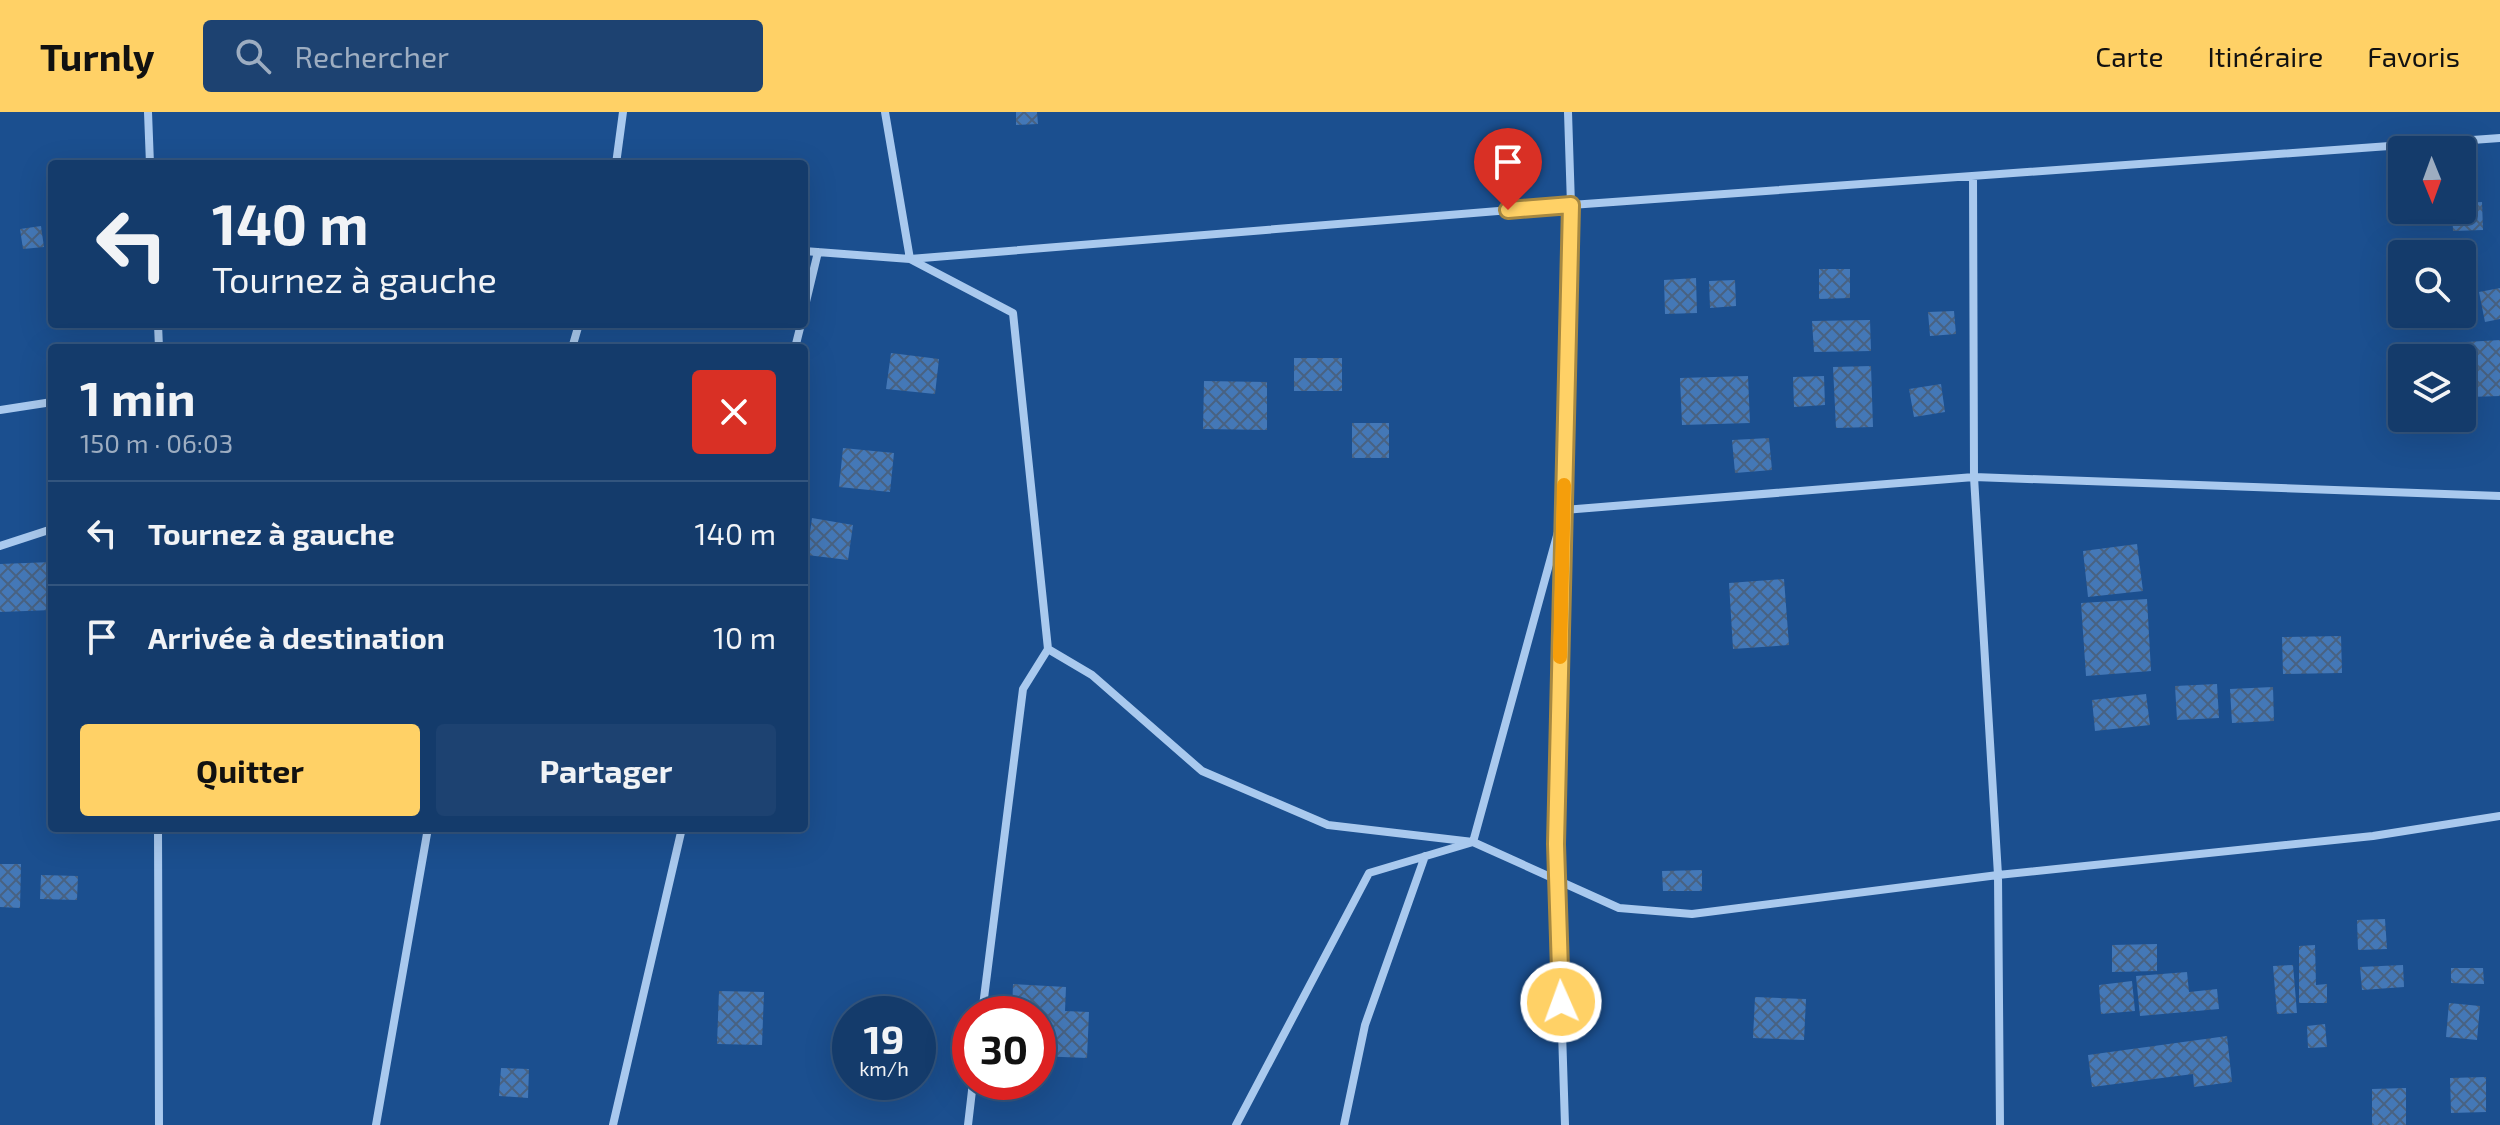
<!DOCTYPE html>
<html lang="fr">
<meta charset="utf-8">
<style>
:root{--surface:#143b6b;--page:#1d4271;--text:#f1f3f6;--muted:#9dadc1;--line:#33557e;--accent:#ffd166}
body{margin:0;font-family:"Exo 2",sans-serif;background:var(--page);color:var(--text);height:100vh;display:flex;flex-direction:column;font-size:30px;white-space:nowrap}
*{box-sizing:border-box;margin:0}
p{font-size:26px;color:var(--muted)}
.icon{flex:none;width:44px;height:44px;fill:none;stroke:currentColor;stroke-width:2;stroke-linecap:round;stroke-linejoin:round}
.map{position:relative;flex:1;overflow:hidden}
.side{position:absolute;left:48px;top:232px;width:760px;height:488px;display:flex;flex-direction:column;background:var(--surface);border-radius:8px;box-shadow:0 8px 32px #0002,0 0 0 2px var(--line)}
.side>*{flex:none}
.banner{position:absolute;left:48px;top:48px;width:760px;height:168px;border-radius:8px;box-shadow:0 8px 32px #0002,0 0 0 2px var(--line);background:#143b6b;color:var(--text);overflow:hidden}
.needle{width:52px;rotate:179deg}
.controls{position:absolute;left:2388px;top:24px;display:grid;gap:16px}
.controls a{display:grid;place-items:center;width:88px;height:88px;border-radius:8px;background:var(--surface);box-shadow:0 8px 32px #0002,0 0 0 2px var(--line);font-size:40px}
.speed{position:absolute;left:832px;top:884px;display:flex;gap:16px;font-size:40px;font-weight:700;text-align:center}
.speed>*{display:grid;place-content:center;width:104px;height:104px;border-radius:50%;background:var(--surface);box-shadow:0 8px 32px #0002,0 0 0 2px var(--line);line-height:1}
.speed small{font-size:20px;font-weight:400}
.speed .limit{border:12px solid #d22;background:#fff;color:#111}
.pin{position:absolute;display:grid;place-items:center;width:68px;height:68px;color:#fff;margin:-82px -34px;border-radius:50% 50% 50% 0;rotate:-45deg;box-shadow:0 0 8px #0007}
.pin .icon{rotate:45deg}
.me{position:absolute;width:88px;margin:-44px;rotate:358deg;stroke-linejoin:round;filter:drop-shadow(0 0 6px #0008)}
.turn{display:flex;align-items:center;gap:28px;height:168px;padding:0 32px;font-size:36px}
.turn .icon{width:104px;height:104px;stroke-width:2.5}
.turn b{display:block;font-size:56px;line-height:68px}
.round{display:grid;place-items:center;flex:none;width:84px;height:84px;border-radius:8px;background:var(--page)}
.summary{display:flex;align-items:center;justify-content:space-between;height:136px;padding:0 32px}
h1{font-size:48px;font-weight:700;line-height:60px}
.cta{display:flex;gap:16px;margin-top:auto;padding:16px 32px}
.cta a{flex:1;height:92px;border-radius:8px;background:var(--accent);color:#111;font-size:32px;font-weight:700;line-height:92px;text-align:center}
.cta a+a{background:var(--page);color:var(--text)}
ul{padding:0;list-style:none}
li{display:flex;align-items:center;gap:24px;height:104px;padding:0 32px;border-top:2px solid var(--line)}
li div{flex:1}
li b{display:block;font-size:30px}
li em{font-style:normal}
header{display:flex;align-items:center;gap:48px;box-sizing:border-box;height:112px;padding:0 40px;background:var(--accent);color:#111}
header strong{font-size:38px}
nav{display:flex;gap:44px;margin-inline-start:auto;font-size:28px}
.search{width:560px;height:72px;background:var(--page);display:flex;align-items:center;gap:20px;box-sizing:border-box;padding:0 28px;border-radius:8px;color:var(--muted);font-size:30px}
.map>svg:first-child{display:block}
.building{fill:url(#building-cross-hatch)}
.lines{fill:none;stroke-linecap:round;stroke-linejoin:round}
.minor{stroke:#a9c9ee;stroke-width:8}
.route-casing{stroke:#a68842;stroke-width:20}
.route{stroke:#ffd166;stroke-width:14}
.slow{stroke:#f59e0b;stroke-width:14}
</style>
<header>
<strong>Turnly</strong>
<div class="search"><svg class="icon" aria-label="search" viewBox="0 0 24 24"><circle cx="10" cy="10" r="6"/><path d="M15 15l6 6"/></svg>Rechercher</div>
<nav><a>Carte</a><a>Itinéraire</a><a>Favoris</a></nav>
</header>
<div class="map">
<svg width="2500" height="1013" viewBox="0 0 2500 1013">
<defs>
<pattern id="building-cross-hatch" width="8" height="8" patternUnits="userSpaceOnUse" patternTransform="scale(2)"><rect width="8" height="8" fill="#4478b7"/><path d="M0 0l8 8M0 8l8-8" fill="none" stroke="#486282"/></pattern>
</defs>
<rect width="100%" height="100%" fill="#1b4f8f"/>
<path class="building" d="M1016,0H1037L1038,12L1016,13Z
M2482,90L2483,118L2453,119L2452,98H2462V91Z
M41,114L44,135L23,137L20,117Z
M1819,157H1850V186L1819,187Z
M1696,166L1697,201L1665,202L1664,168Z
M1735,168L1736,194L1710,196L1709,169Z
M2500,176V207L2485,210L2479,180Z
M1954,199L1956,222L1930,224L1928,200Z
M1870,208L1871,239L1814,240L1812,209Z
M2500,228V284L2469,285L2466,230Z
M891,241L939,247L935,282L886,277Z
M1294,246H1342V279H1294Z
M1871,254L1873,315L1836,316L1833,255Z
M1748,264L1750,311L1682,313L1680,266Z
M1824,264L1825,293L1794,295L1793,265Z
M1204,269L1267,270V318L1203,317Z
M1941,272L1945,300L1914,305L1909,277Z
M1352,311H1389V346H1352Z
M1769,326L1772,358L1735,361L1732,328Z
M843,336L894,341L890,380L839,375Z
M812,406L853,413L848,448L807,443Z
M2137,432L2143,479L2088,485L2083,439Z
M52,450V498L0,500V452Z
M1784,467L1789,533L1733,537L1729,471Z
M2147,487L2151,559L2086,564L2081,491Z
M2341,524L2342,561L2283,562L2282,525Z
M2217,572L2219,606L2177,608L2175,574Z
M2273,575L2274,609L2232,611L2230,577Z
M2146,582L2150,613L2095,619L2092,588Z
M0,752H21L20,796L0,795Z
M1702,758V779H1663L1662,759Z
M41,763L78,764L77,788L40,787Z
M2385,807L2387,837L2358,838L2357,808Z
M2157,832V859L2112,860V833Z
M2315,833L2316,873L2327,872V891H2299V834Z
M2293,853L2297,901L2277,902L2273,854Z
M2403,853L2404,875L2362,878L2360,855Z
M2451,856H2483L2484,872L2451,871Z
M2187,860L2189,880L2217,877L2219,897L2140,904L2136,864Z
M2132,869L2135,899L2101,902L2099,873Z
M1013,872L1066,875L1065,899L1089,900L1087,946L1038,944V902H1012Z
M719,879L764,880L762,933L717,932Z
M1755,885L1806,887L1804,928L1753,926Z
M2449,891L2480,894L2477,928L2446,925Z
M2325,912L2327,935L2308,936L2307,914Z
M2227,924L2232,970L2194,975L2193,962L2092,975L2088,943Z
M501,956L529,957L528,986L499,984Z
M2486,965V1000L2451,1001L2450,966Z
M2406,976V1013H2372V977Z"/>
<g class="lines">
<path class="minor" d="M148,0L150,52
M885,0L910,147L1013,201L1048,537L1023,577L982,902
M616,52L623,0
M1973,64L1974,365L1998,763L2000,1013
M804,139L910,147L1571,93L2500,26
M804,198L818,140
M158,212L159,236
M572,236L579,212
M795,236L801,212
M0,298L52,290
M0,434L52,417
M1048,537L1092,563L1202,659L1328,713L1473,730L1619,796L1692,802L1998,763L2373,724L2500,704
M158,716L159,1013
M376,1013L428,716
M613,1013L682,716
M968,1013L973,970
M1236,1013L1369,761L1473,730L1564,398L1974,365L2500,384
M1344,1013L1365,913L1425,744
M1565,1013L1556,732L1571,93L1568,0"/>
</g>
<g class="lines">
<g class="route-casing">
<path id="route" d="M1508,98L1571,93L1556,732L1561,890"/>
</g>
<use href="#route" class="route"/>
<path class="slow" d="M1560,545L1564,373"/>
</g>
</svg>
<div class="controls">
<a><svg class="needle" viewBox="-14 -14 28 28"><path d="M0-13l5 13h-10z" fill="#e53935"/><path d="M0 13l5-13h-10z" fill="#9dadc1"/></svg></a>
<a><svg class="icon" aria-label="search" viewBox="0 0 24 24"><circle cx="10" cy="10" r="6"/><path d="M15 15l6 6"/></svg></a>
<a><svg class="icon" aria-label="layers" viewBox="0 0 24 24"><path d="M12 4l9 5-9 5-9-5zM3 14l9 5 9-5"/></svg></a>
</div>
<div class="speed"><div>19<small>km/h</small></div><div class="limit">30</div></div>
<div class="pin" style="left:1508px;top:98px;background:#d93025"><svg class="icon" aria-label="arrive" viewBox="0 0 24 24"><path d="M6 21V4h12l-3 4 3 4H6"/></svg></div>
<svg class="me" style="left:1561px;top:890px" viewBox="-20 -20 40 40"><circle r="17" fill="#ffd166" stroke="#fff" stroke-width="3"/><path d="M0-11L8 9 0 5-8 9z" fill="#fff"/></svg>
<div class="banner">
<div class="turn"><svg class="icon" aria-label="left" viewBox="0 0 24 24"><path d="M17 20v-9H6M10 6l-5 5 5 5"/></svg><div><b>140 m</b>Tournez à gauche</div></div>
</div>
<section class="side">
<div class="summary"><div><h1>1 min</h1><p>150 m · 06:03</p></div><a class="round" style="background:#d93025;color:#fff"><svg class="icon" aria-label="close" viewBox="0 0 24 24"><path d="M6 6l12 12M18 6L6 18"/></svg></a></div>
<ul>
<li><svg class="icon" aria-label="left" viewBox="0 0 24 24"><path d="M17 20v-9H6M10 6l-5 5 5 5"/></svg><div><b>Tournez à gauche</b></div><em>140 m</em></li>
<li><svg class="icon" aria-label="arrive" viewBox="0 0 24 24"><path d="M6 21V4h12l-3 4 3 4H6"/></svg><div><b>Arrivée à destination</b></div><em>10 m</em></li>
</ul>
<div class="cta"><a>Quitter</a><a>Partager</a></div>
</section>
</div>
